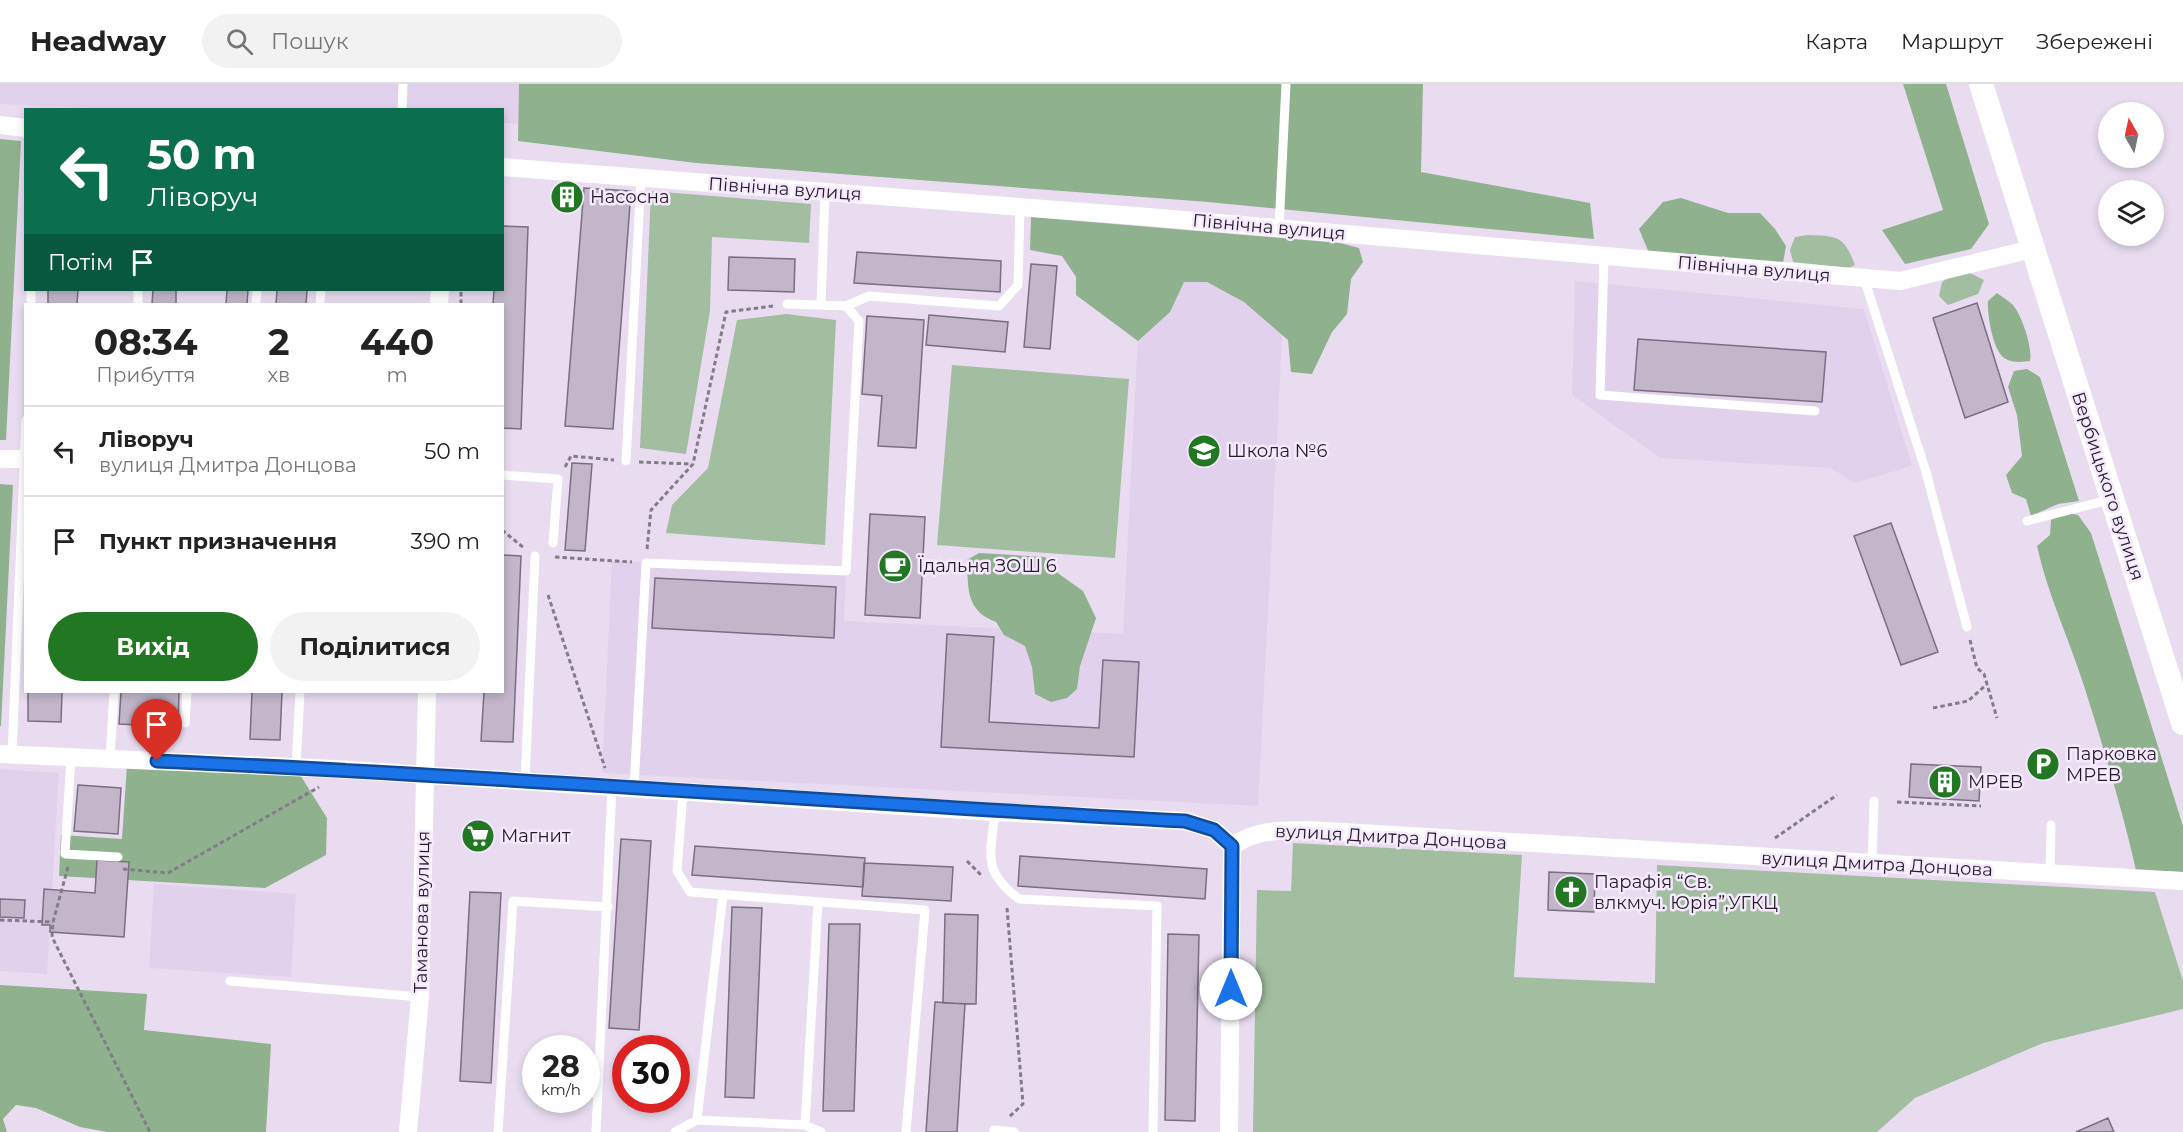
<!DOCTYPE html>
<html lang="uk">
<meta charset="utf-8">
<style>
:root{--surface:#fff;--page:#f2f2f2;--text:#222;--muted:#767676;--line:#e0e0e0;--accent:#227723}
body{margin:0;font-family:Montserrat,sans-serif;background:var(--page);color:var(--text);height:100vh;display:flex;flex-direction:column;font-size:22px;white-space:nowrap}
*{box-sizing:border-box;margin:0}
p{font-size:20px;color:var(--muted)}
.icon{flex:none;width:33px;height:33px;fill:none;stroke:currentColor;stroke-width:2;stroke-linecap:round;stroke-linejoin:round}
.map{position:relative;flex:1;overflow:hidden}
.side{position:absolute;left:24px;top:219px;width:480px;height:390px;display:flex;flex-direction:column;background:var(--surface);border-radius:0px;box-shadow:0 3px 9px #0003}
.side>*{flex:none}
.hud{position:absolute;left:24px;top:24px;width:480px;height:183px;border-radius:0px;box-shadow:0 3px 9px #0003;background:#0b6e4f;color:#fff;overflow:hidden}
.needle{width:39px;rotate:351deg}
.controls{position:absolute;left:2098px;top:18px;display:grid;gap:12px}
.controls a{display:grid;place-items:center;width:66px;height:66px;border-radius:50%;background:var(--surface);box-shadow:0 3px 9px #0003;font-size:30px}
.speed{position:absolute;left:522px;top:951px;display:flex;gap:12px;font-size:30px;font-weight:700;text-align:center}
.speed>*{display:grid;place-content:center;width:78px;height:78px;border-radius:50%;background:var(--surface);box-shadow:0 3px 9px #0003;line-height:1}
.speed small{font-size:15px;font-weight:400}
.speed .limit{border:9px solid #d22;background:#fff;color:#111}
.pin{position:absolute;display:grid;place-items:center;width:51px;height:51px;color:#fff;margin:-62px -26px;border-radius:50% 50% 50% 0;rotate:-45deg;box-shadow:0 0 6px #0007}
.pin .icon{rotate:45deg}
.me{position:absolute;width:66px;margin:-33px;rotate:0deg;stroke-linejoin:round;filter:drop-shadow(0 0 4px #0008)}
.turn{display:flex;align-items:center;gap:21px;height:126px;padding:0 24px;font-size:27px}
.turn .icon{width:78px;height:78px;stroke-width:2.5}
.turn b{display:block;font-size:42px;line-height:51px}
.then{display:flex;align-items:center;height:57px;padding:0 24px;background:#0003;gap:12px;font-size:22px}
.eta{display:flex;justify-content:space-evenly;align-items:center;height:102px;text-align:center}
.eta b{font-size:36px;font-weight:700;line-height:42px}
.button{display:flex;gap:12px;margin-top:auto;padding:12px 24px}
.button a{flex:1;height:69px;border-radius:36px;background:var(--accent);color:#fff;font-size:24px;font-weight:700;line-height:69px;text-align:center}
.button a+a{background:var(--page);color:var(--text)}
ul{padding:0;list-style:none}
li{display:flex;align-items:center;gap:18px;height:90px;padding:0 24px;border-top:2px solid var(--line)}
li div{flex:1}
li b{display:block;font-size:22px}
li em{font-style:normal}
header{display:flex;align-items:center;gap:36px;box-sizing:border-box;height:84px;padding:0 30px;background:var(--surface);border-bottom:2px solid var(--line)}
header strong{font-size:28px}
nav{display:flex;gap:33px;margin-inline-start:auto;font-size:21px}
.search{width:420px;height:54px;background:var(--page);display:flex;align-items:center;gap:15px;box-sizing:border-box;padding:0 21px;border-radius:33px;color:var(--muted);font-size:22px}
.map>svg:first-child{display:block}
.built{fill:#e2d1ed}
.green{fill:#a3bda1}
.forest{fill:#90b18e}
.building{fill:#c3b6cb;stroke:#7a6e81;stroke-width:1.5}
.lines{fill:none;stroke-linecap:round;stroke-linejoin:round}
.path{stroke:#847b89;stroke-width:3;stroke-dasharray:4.5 3;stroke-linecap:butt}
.service{stroke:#fff;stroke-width:9}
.minor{stroke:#fff;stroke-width:18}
.secondary{stroke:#fff;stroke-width:24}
.route-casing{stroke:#114b97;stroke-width:15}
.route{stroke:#1a73e8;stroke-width:10}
.labels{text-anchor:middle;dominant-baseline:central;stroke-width:5;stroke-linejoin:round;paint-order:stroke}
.street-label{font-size:18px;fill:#231e26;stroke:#f6e9ff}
.poi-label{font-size:18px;fill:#231e26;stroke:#f6e9ff;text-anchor:start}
</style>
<header>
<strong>Headway</strong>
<div class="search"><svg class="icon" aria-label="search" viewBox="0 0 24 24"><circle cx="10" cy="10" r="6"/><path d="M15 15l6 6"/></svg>Пошук</div>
<nav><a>Карта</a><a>Маршрут</a><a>Збережені</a></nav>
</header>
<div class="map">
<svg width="2183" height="1048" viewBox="0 0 2183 1048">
<rect width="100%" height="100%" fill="#e9dcf1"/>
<path class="built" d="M0,0H519L518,40L503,39L502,26H139L0,20Z
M1142,170L1286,177L1258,722L602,689L612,477L846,487L844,537L1123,550Z
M1575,197L1864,225L1912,382L1854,399L1831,384L1660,374L1572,311Z
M0,685L59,689L47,890L0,887Z
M154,800L296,810L291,893L149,884Z"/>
<path class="green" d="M651,107L811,120L809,159L712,153L710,227L686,370L640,364Z
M1808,151C1838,152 1844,152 1855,181L1849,184L1793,178L1790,166L1795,153Z
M1968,188L1984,196L1978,210L1948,221L1939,212L1942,198L1950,193Z
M786,230L836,236L825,461L666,449L672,421L708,384L737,236Z
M952,281L1129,295L1115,474L937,461Z
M1293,759L1522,771L1514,893L1655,899L1657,781L2155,808L2183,897V925L2043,959L1915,1014L1877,1048H1253L1257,806L1291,807Z"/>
<path class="forest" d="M519,0H1423L1421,88L1590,119L1594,155L1208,118L696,79L518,57Z
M1903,0H1946L1989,140L1971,165L1905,180L1882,146L1943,126Z
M0,55L21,57L6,356H0Z
M1681,114L1728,129H1760L1775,145L1786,162L1783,179L1649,169L1639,145L1663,118Z
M1031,133L1340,159L1359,164L1363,178L1351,195L1347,230L1332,248L1312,290L1291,288L1288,256L1244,218L1207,198H1184L1170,228L1138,257L1076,211V193L1062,172L1030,166Z
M1997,209C2002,213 2009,217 2013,221C2022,232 2033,264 2030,277C2023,278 2013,279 2006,275C1993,269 1987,230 1988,217Z
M2027,285L2040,293L2079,417L2058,420L2031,432L2026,415L2012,409L2006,391L2022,372L2017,331L2008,303L2014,287Z
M0,400L13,401L1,642H0Z
M2064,428L2078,431L2091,449L2183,742V788L2136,786C2122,725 2104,665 2085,605C2070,557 2048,512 2037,462L2050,451L2051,436Z
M979,469L1045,473L1059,490L1083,507L1096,534L1080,582L1077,605L1067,614L1051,618L1035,610L1032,583L1025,562L1004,551L996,538C966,527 968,505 967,476Z
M127,681L299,689L327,734L326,771L265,804L59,792L61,751L122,755Z
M0,901L147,910L144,946L271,960L266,1048H107L80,1043L36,1024L16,1021L3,1035L7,1048H0Z"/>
<path class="building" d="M584,104L631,107L613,345L565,342Z
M560,106L575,107L574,120L559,119Z
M502,142L528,143L521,345L502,344V220H493L494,206H502Z
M857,168L1001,177L1000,208L854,199Z
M729,173L795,175L794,208L728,206Z
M1031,180L1057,182L1050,265L1024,263Z
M48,206H78L77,220H48Z
M153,206H176V220H152Z
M227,206H248L247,220H226Z
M277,206H307L306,220H276Z
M1977,219L2008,318L1965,334L1933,234Z
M929,231L1008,238L1005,268L926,261Z
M867,232L924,236L916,364L878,362L882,312L862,310Z
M1638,255L1826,268L1822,318L1634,306Z
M572,379L592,380L585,467L565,466Z
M870,430L925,433L920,534L865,531Z
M1891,439L1938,568L1901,581L1854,452Z
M502,471L521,472L513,658L481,657L484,608H502Z
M655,494L836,503L834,554L652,544Z
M947,550L994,553L989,638L1099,644L1103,576L1139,578L1134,673L941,663Z
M28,608H62L61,638L28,637Z
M121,608H179L178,643L119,640Z
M252,608H282L280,656L250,655Z
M1911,680L1981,683L1979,717L1909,713Z
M78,701L121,704L118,750L74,747Z
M470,745L487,747L486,759L468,757Z
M621,755L651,757L639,946L609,944Z
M695,762L865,774L863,803L692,791Z
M1020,772L1207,785L1205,815L1018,802Z
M97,776L129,778L124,853L50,848V841H42L44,805L95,809Z
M864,779L953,783L951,817L862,812Z
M1549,788L1595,790L1594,828L1548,826Z
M470,808L501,809L491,999L460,997Z
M0,815L25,816L24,834L0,833Z
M732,823L762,824L754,1014L725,1013Z
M945,830L978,831L976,920L943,919Z
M829,840H860L854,1027H823Z
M1168,850L1199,851L1195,1037L1165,1036Z
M935,918L965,920L957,1048H926Z
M2108,1034L2114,1048H2076Z"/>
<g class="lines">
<path class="path" d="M461,220V206
M639,378L692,380
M565,383L571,372L614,376
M502,446L524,464
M647,465L651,426L693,380L726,228L773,222
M555,473L632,478
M548,511L605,684
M1970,556L1977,584L1984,590L1997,634
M1933,624L1968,617L1987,600
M1897,718L1981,722
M1775,754L1837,711
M967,777L981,791
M68,783L53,838L52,853L150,1048
M123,785L168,789L319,703
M1007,824L1023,1020L1008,1034
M0,836L53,838"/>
<path class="service" d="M402,26L403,0
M1279,144L1286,0
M1604,172L1600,311L1815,327
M1864,194L1926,388L1967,543
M31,220V206
M138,220V206
M256,220L257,206
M320,220L321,206
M787,220L846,222L869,212L999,222L1018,201L1020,123
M821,221L825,108
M626,377L641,93
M502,391L558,395L553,459
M2027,437L2112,415
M185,639L187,608
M12,671L26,336
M71,673L65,770L118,773
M110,675L114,608
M296,683L300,608
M525,697L535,472
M634,704L646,479L846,487L859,237L846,222
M683,708L677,787L690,808L925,826L906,1048
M995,728C991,769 981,787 1019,815L1157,822L1153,1048
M1872,779L1874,717
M2050,790L2051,741
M230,897L420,913
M697,1036L723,810
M805,1041L818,818
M994,1046L1014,1048
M498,1048L513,817L608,823
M596,1048L612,703
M675,1048L697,1036L805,1041L821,1048"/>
<path class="minor" d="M0,41L26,44
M502,83L1124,131L1900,197L2032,165
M439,220L440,206
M0,375H26
M0,670L335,685L995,728L1185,737L1214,746L1232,762C1258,745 1278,747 1308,746L2183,797
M408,1048L420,913L427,608
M1229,1048L1232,762"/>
<path class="secondary" d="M1981,0L2183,639"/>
</g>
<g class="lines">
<g class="route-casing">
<path id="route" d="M157,677C500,692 842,719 1185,737L1214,746L1232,762L1231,905"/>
</g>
<use href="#route" class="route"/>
</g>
<defs>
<g id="building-disc" transform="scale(1.725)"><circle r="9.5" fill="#227723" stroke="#f6e9ff"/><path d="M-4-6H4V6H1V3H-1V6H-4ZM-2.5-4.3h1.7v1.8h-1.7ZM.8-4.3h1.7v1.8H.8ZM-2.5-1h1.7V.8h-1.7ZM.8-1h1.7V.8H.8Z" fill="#fff"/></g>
<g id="school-disc" transform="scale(1.725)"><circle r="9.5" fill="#227723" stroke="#f6e9ff"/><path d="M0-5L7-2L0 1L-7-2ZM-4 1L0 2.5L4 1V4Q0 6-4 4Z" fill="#fff"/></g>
<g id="cafe-disc" transform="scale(1.725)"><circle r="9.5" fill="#227723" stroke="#f6e9ff"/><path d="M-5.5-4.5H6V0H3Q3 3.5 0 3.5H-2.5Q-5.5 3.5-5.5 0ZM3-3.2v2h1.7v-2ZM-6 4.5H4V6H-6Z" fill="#fff"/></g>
<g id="parking-disc" transform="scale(1.725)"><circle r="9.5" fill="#227723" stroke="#f6e9ff"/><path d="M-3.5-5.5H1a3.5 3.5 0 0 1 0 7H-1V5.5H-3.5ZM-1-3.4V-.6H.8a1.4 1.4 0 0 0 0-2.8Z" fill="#fff"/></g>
<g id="supermarket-disc" transform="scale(1.725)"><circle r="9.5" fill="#227723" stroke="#f6e9ff"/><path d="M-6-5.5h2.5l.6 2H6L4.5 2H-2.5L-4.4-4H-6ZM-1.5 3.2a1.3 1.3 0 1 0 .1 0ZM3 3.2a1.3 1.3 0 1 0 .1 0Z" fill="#fff"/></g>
<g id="church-disc" transform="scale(1.725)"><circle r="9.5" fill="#227723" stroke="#f6e9ff"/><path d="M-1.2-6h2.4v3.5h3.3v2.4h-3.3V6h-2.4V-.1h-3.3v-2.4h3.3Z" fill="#fff"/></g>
</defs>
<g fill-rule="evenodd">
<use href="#building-disc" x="567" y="113"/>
<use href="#school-disc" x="1204" y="367"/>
<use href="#cafe-disc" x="895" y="482"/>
<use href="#parking-disc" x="2043" y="680"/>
<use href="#building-disc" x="1945" y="698"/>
<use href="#supermarket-disc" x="478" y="752"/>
<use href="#church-disc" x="1571" y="808"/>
</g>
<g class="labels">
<g class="street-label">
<text transform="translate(785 105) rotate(4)">Північна вулиця</text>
<text transform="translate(1269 143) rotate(5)">Північна вулиця</text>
<text transform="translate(1754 185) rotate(5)">Північна вулиця</text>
<text transform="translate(2108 402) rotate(72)">Вербицького вулиця</text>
<text transform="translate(1391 753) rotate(3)">вулиця Дмитра Донцова</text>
<text transform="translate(1877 780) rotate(3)">вулиця Дмитра Донцова</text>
<text transform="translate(422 828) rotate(-89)">Таманова вулиця</text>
</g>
<g class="poi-label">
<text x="590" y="113">Насосна</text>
<text x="1227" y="367">Школа №6</text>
<text x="918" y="482">Їдальня ЗОШ 6</text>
<text x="2066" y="670">Парковка<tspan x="2066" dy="21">МРЕВ</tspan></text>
<text x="1968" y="698">МРЕВ</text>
<text x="501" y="752">Магнит</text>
<text x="1594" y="798">Парафія “Св.<tspan x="1594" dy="21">влкмуч. Юрія”,УГКЦ</tspan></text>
</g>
</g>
</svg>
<div class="controls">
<a><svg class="needle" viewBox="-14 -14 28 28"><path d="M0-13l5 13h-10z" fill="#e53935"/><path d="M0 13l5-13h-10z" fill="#767676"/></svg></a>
<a><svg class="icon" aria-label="layers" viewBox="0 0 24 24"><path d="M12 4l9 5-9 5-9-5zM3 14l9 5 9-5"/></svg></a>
</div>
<div class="speed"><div>28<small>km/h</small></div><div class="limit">30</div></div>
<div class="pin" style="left:157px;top:677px;background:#d93025"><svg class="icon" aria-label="arrive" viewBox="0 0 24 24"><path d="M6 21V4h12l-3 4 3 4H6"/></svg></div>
<svg class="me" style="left:1231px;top:905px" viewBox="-20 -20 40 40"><circle r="19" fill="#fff"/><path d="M0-13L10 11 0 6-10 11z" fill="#1a73e8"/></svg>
<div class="hud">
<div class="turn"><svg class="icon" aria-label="left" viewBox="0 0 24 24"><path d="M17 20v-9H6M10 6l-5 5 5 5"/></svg><div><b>50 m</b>Ліворуч</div></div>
<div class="then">Потім<svg class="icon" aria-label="arrive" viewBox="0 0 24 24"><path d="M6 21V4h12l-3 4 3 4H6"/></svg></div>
</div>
<section class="side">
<div class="eta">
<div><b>08:34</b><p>Прибуття</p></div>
<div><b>2</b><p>хв</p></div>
<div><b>440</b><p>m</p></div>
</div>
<ul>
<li><svg class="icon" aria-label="left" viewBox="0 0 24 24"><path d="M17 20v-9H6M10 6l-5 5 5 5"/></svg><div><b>Ліворуч</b><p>вулиця Дмитра Донцова</p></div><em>50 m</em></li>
<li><svg class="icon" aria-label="arrive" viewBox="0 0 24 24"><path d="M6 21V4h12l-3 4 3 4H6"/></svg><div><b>Пункт призначення</b></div><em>390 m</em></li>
</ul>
<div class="button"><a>Вихід</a><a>Поділитися</a></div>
</section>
</div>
